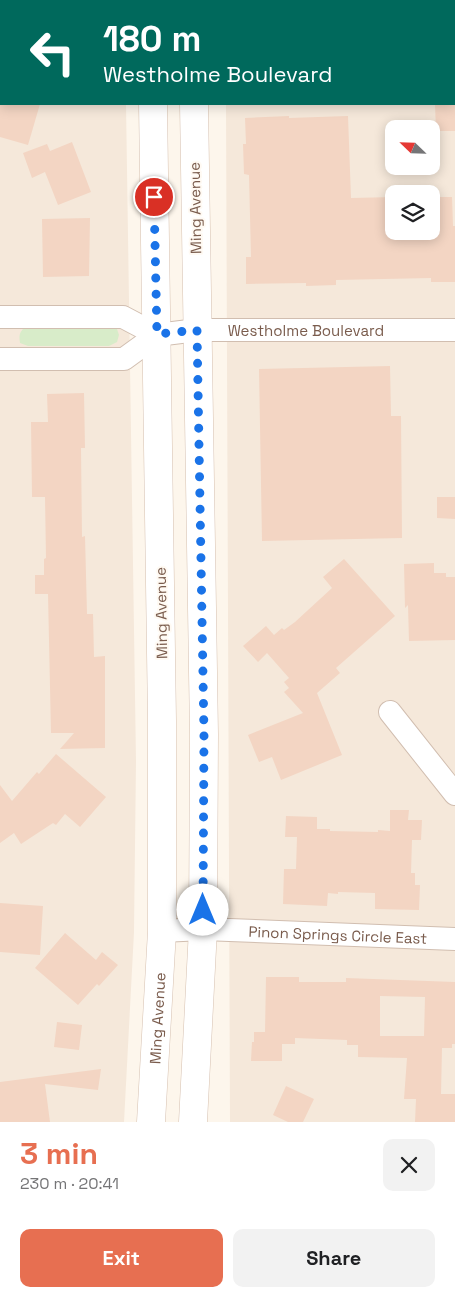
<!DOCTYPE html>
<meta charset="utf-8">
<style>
:root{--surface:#fff;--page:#f2f2f2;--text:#202124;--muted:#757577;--accent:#e76f51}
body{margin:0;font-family:"Space Grotesk",sans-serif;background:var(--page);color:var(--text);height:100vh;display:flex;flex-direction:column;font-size:19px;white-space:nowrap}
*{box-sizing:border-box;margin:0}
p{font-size:16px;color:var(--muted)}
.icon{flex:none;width:28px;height:28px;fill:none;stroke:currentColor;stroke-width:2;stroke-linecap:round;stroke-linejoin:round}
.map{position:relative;height:1122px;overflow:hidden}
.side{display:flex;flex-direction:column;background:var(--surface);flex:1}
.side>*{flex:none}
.top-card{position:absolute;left:0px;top:0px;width:455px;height:105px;box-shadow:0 2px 12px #0003;background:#00695c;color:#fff;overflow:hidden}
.needle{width:32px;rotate:293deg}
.controls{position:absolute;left:385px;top:120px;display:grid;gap:10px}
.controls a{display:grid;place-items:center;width:55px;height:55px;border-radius:10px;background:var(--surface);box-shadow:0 2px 12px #0003;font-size:25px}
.pin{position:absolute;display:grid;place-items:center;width:42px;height:42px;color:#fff;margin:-21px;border:2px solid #fff;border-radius:50%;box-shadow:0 1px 5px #0007}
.me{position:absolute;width:55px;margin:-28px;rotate:0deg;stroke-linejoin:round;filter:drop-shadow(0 0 4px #0008)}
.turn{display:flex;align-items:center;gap:18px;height:105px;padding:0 20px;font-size:22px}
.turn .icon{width:65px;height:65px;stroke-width:2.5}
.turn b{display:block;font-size:35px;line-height:42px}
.round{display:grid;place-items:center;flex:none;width:52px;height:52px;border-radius:10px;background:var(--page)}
.headline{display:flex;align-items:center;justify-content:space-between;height:85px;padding:0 20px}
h1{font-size:30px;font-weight:600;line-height:38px;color:var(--accent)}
.cta{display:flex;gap:10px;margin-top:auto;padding:10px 20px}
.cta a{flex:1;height:58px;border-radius:10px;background:var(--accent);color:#fff;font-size:20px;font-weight:600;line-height:58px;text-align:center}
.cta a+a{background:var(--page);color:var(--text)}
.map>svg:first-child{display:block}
.residential{fill:#f5e8da;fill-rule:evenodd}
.green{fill:#d8ecc9}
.building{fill:#f3d5c3;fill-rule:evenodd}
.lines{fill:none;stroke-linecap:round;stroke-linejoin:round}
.street-casing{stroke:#d1beb0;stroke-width:24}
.secondary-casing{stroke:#d6c0b0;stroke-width:29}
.street{stroke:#fff;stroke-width:22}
.secondary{stroke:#fff;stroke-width:28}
.route{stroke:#1a73e8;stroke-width:9;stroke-dasharray:0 16.2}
.labels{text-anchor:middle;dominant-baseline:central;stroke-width:4;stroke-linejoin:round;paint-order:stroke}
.street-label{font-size:15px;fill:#7a5c4d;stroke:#fffaf3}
</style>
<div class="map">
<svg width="455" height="1122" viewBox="0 0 455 1122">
<rect width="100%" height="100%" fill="#fdf6ec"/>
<path class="residential" d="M0,0H124L1,1V104H126L136,761L134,932L124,1122H0Z
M225,0H455V1122H230L226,104H454V1ZM394,129H431V166H394ZM394,194H431V231H394Z"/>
<path class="green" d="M107,327L117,329L119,335L117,342L109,346H28L20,343C19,336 19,333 24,328Z"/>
<path class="building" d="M0,104H40L28,145L0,137Z
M435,104H455V131H436Z
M289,116V118L348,116L351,198L394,197V231H431V197H452L453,226H455V282H431V278L336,280V285L306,286V283L246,284V257H251L249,175L244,174L243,144H246L245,118Z
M72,142L91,192L58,205L45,172L32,178L23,153L47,144L50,151Z
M90,218L89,276L43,277L42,219Z
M390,366L391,416H401L402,538L262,541L259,369Z
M84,393L85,448H81L82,537L85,536L87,614H93L94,657L105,656V748L60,749L74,733H51L48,594H35V575H44V559L46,558L45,497H32L31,422H48L47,394Z
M437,497H455V519L437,518Z
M344,559L395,616L336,668L340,673L317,693L342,755L281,780L272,757L259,762L248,735L303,713L284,692L289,688L284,682L289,678L267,653L258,662L243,646L266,626L274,635L282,628L284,630L295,622L332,588L323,577Z
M434,563V573H446V577H455V640L409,641L408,605L405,608L404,564Z
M56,754L106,797L80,827L65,814L56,825L53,823L21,844L14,833L0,843V785L12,801L37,772L39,774Z
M390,810H409L408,820H422L421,840H412L411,873H415V885H420L419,910L375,909V893L338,892V894L328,893L327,906L283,904L284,869H296L297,837H285L286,816L317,817V829H330V831L378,832V830L390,831Z
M0,903L43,906L40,955L0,952Z
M65,933L96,960L102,952L118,965L99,986L97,984L78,1005L35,968Z
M266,977H299V982H346V978L455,982V1044H452V1048H442L441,1094H455V1122H415L416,1099H404L407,1058L358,1057V1045H347V1040L295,1038V1044H282V1061H251L252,1042H254V1032H265ZM380,996L425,997L424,1036H380Z
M57,1022L82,1025L79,1050L54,1047Z
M101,1069L98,1090L45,1084L50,1122H0V1082Z
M286,1086L314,1099L303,1122H288L273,1115Z"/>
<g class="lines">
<g class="street-casing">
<g id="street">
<path d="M0,317H123L157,335"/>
<path id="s1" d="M0,359H124L157,335L197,330H455"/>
<path d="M390,712L455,794"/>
<path id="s2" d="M162,931L203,929L455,939"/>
</g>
</g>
<g class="secondary-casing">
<g id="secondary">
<path d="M151,0V1"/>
<path d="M193,0V1"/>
<path id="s3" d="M151,1122L162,931V721L153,104"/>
<path d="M193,1122L203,929L204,734L194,104"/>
</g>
</g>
<use href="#street" class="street"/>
<use href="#secondary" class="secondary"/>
</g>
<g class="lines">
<path class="route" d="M154,197L157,334L197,330L204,734L203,910"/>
</g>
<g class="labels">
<g class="street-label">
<text transform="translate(195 208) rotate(-91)">Ming Avenue</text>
<text stroke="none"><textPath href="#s1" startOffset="314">Westholme Boulevard</textPath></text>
<text transform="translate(161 613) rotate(-91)">Ming Avenue</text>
<text stroke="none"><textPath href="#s2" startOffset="176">Pinon Springs Circle East</textPath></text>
<text stroke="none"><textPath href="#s3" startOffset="104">Ming Avenue</textPath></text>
</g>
</g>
</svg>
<div class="controls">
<a><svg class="needle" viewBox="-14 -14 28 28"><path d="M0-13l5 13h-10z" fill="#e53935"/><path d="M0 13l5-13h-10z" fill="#757577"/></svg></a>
<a><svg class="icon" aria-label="layers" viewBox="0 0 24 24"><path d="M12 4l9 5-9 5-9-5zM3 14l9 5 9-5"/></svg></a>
</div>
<div class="pin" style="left:154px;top:197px;background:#d93025"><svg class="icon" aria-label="arrive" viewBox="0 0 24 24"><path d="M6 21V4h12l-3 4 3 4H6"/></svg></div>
<svg class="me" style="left:203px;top:910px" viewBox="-20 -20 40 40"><circle r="19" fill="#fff"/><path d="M0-13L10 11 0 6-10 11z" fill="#1a73e8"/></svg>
<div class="top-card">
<div class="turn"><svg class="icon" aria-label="left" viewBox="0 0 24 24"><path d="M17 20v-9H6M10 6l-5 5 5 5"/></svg><div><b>180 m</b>Westholme Boulevard</div></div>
</div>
</div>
<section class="side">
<div class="headline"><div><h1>3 min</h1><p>230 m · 20:41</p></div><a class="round"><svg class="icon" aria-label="close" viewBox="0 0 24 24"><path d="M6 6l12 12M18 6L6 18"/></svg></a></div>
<div class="cta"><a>Exit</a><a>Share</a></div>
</section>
